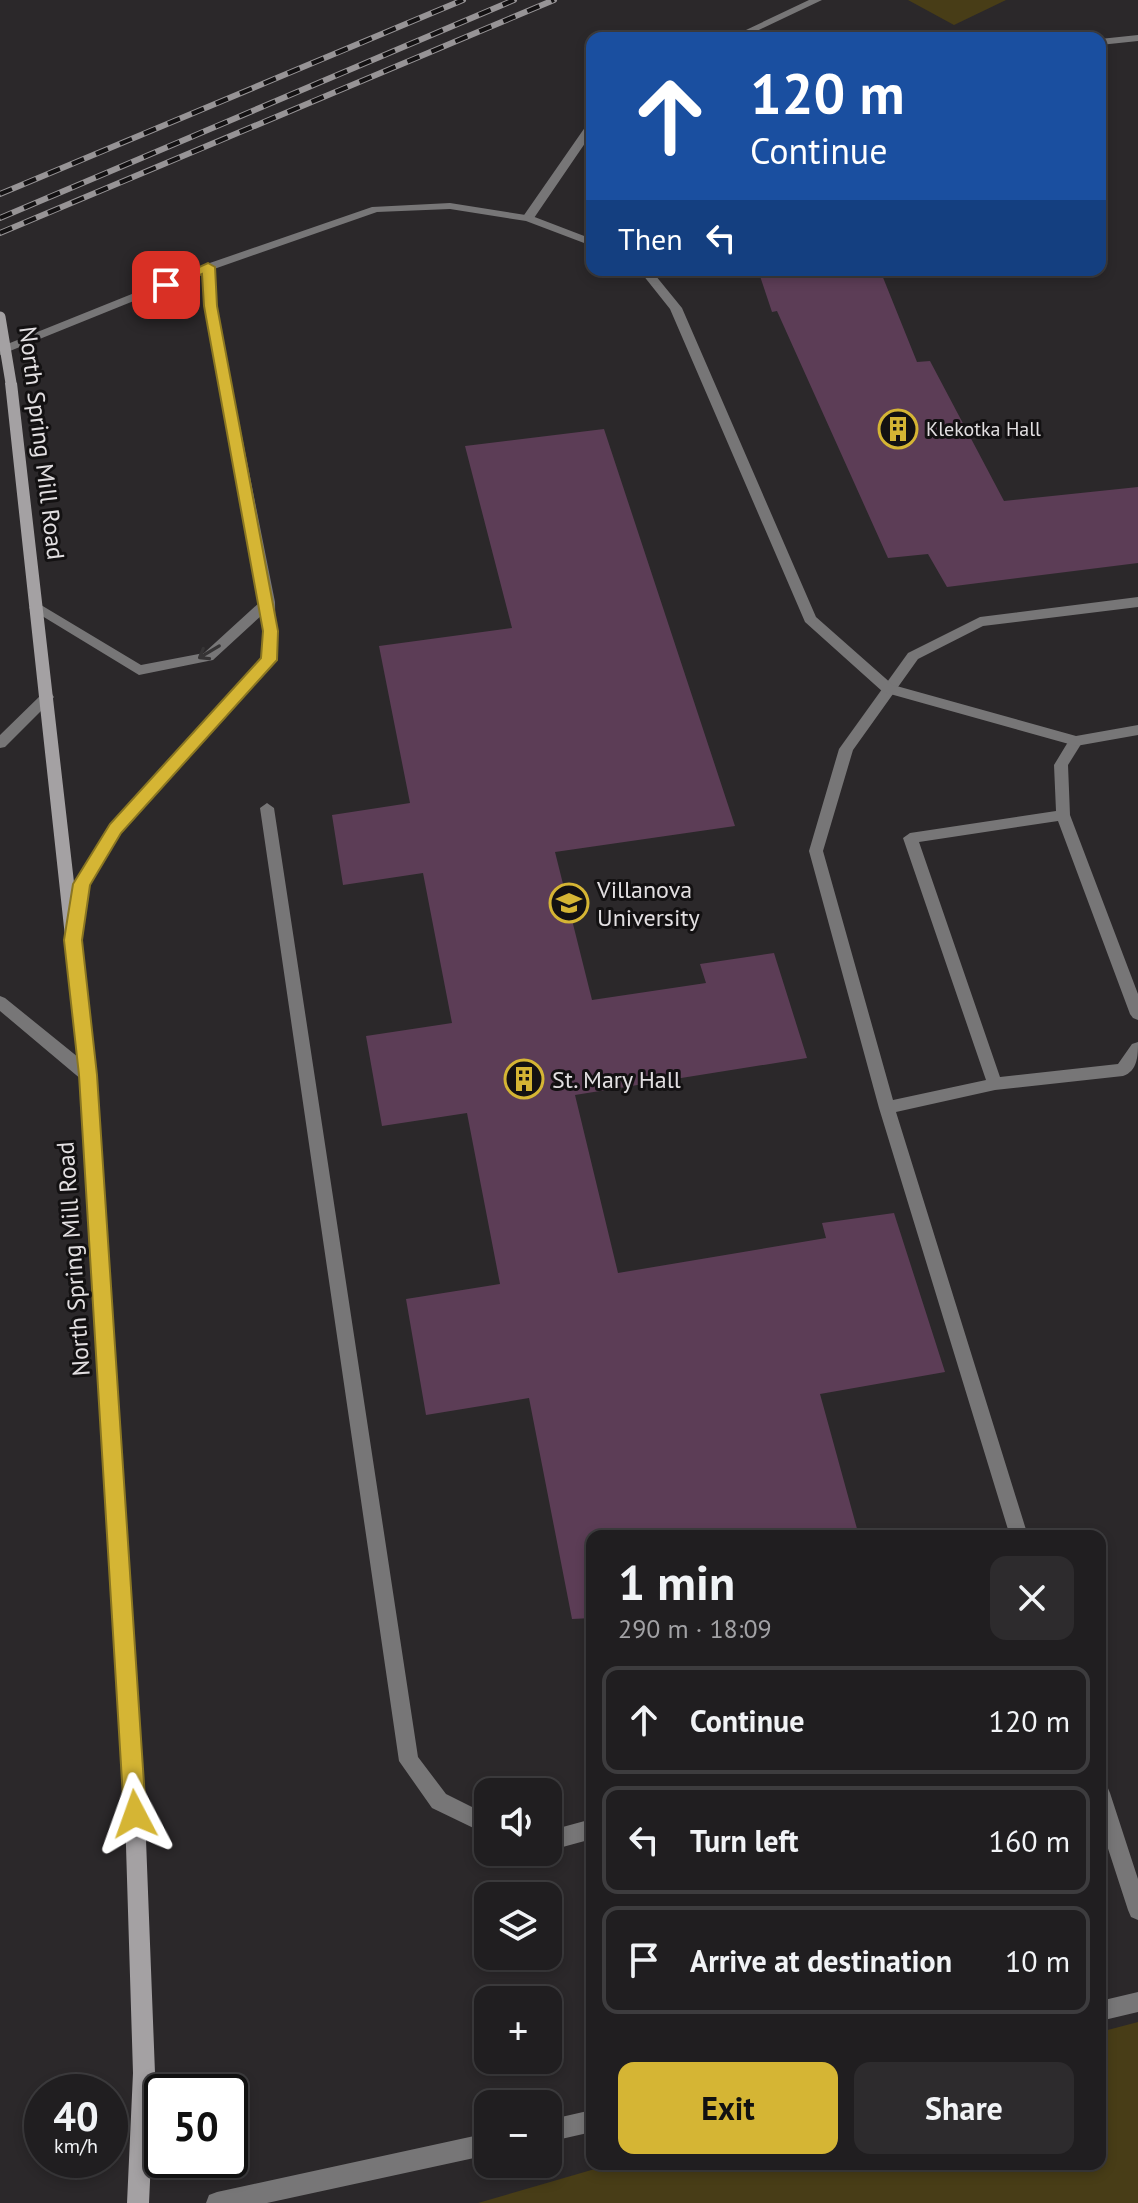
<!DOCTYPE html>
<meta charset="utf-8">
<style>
:root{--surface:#201e20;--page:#2d2b2d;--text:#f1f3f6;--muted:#a2a2a5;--line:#3d3c3e;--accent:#d5b534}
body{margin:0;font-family:"PT Sans",sans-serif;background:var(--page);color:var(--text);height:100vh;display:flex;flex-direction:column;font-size:30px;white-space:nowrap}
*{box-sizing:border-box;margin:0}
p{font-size:26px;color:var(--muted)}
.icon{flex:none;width:44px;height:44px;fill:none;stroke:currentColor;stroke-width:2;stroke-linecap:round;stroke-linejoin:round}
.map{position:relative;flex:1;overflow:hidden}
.side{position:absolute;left:586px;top:1530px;width:520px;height:640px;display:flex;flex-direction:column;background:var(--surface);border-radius:16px;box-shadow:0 4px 12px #0003,0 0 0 2px var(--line)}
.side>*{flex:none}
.hud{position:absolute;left:586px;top:32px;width:520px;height:244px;border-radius:16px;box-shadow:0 4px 12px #0003,0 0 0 2px var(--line);background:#1a4fa0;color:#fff;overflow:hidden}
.buttons{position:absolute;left:474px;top:1778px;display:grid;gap:16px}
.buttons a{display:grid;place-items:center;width:88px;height:88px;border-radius:16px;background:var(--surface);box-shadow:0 4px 12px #0003,0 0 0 2px var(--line);font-size:40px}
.speed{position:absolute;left:24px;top:2074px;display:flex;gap:16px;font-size:40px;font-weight:700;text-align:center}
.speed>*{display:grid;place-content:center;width:104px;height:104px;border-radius:50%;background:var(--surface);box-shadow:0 4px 12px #0003,0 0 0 2px var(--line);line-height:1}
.speed small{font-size:20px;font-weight:400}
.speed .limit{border:4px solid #111;border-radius:12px;background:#fff;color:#111}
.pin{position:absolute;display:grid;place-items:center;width:68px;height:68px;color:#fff;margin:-34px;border-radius:16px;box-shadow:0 4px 12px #0006}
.me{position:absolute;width:88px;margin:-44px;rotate:356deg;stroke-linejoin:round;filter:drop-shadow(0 0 6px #0008)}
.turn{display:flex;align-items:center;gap:28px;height:168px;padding:0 32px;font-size:36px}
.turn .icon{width:104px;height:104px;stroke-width:2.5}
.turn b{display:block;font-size:56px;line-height:68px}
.then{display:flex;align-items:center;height:76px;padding:0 32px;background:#0003;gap:16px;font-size:30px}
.round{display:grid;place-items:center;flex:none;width:84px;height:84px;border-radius:16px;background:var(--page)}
.overview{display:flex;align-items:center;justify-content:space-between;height:136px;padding:0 32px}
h1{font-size:48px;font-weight:700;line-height:60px}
.cta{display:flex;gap:16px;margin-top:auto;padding:16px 32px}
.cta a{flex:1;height:92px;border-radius:16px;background:var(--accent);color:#111;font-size:32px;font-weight:700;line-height:92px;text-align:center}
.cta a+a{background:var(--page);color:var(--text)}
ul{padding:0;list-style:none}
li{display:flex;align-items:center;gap:24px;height:108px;margin:0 16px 12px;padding:0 16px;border:4px solid var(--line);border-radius:16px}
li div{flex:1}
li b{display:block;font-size:30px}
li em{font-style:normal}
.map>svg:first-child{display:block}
.green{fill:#483d17}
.building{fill:#5c3d56}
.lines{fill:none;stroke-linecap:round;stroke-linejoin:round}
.service{fill:#777677;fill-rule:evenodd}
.minor{fill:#777677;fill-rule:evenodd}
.tertiary{fill:#777677;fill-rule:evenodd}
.secondary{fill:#a4a1a3;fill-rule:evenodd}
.rail-casing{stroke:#979496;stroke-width:6}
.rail{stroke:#131112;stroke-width:4;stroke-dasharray:13;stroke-linecap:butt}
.secondary-bridge{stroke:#a4a1a3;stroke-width:11}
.oneway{stroke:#363435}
.route{fill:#d5b534;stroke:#8a7622;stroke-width:2}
.labels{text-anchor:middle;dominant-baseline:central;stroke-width:6;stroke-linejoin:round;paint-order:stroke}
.far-poi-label{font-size:20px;fill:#e2dfe1;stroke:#131112;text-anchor:start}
.street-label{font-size:24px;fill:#e2dfe1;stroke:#131112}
.poi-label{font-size:24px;fill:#e2dfe1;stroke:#131112;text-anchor:start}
</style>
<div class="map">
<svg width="1138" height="2203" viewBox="0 0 1138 2203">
<rect width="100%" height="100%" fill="#2b282a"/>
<path class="green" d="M908,0H1006L954,25Z
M1138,2022V2203H478L612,2164H1100V2032Z"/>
<path class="building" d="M758,270H880L917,362L930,361L1004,501L1138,487V563L947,587L928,554L888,558L777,311L772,312Z
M604,429L735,826L555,852L592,1000L706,983L700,964L774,953L807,1058L575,1095L618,1273L826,1238L822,1223L894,1213L945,1372L820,1394L859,1536H592V1618L572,1619L529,1398L426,1415L406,1299L500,1284L467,1113L382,1126L366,1036L452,1023L423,873L343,885L332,815L410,803L379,646L512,628L465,446Z"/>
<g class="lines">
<path class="service" d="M809,0H822L742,38H729Z
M1138,35V41L1100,45V39Z
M592,122V133L534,218L524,220L522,218L588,123Z
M1138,597V607L983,626L918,659L853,750L823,851L893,1100L986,1080L903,838L910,833L1056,811L1054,765L1071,737H1081L1083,741L1068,765L1070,815L1138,994V1020L1133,1018L1130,1014L1058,821L919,842L1000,1077L1118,1064L1132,1044L1138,1042C1138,1055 1138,1071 1123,1076L995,1090L896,1112L1028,1536H1010L879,1108L809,851L839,749L908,653L980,617Z
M267,803L274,808L418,1757L446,1794L488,1815V1835L432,1808L399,1761L260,808Z
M0,996L5,998L94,1070L96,1075L94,1080H82L0,1011Z
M1100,1783L1107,1786L1110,1793L1138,1879V1920L1131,1917L1128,1910L1100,1824Z
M592,1819V1839L548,1851V1831Z"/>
<path class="minor" d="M450,203L532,216L592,239V246L526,221L450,209L377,212L214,269L216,306L275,602L276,660L121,832L89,885L83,930L80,934H70L67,930L75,884L111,824L262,659V615L213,660L139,675L29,608L31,605H41L141,665L204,653L261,601L204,306L203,273L0,355V347L204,265L372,207Z
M639,270H651L682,308L816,617L893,685L1076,736L1138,725V735L1076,746L883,692L805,622L670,309Z
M47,692L52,694L54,697L52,700L5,747L0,748V735L42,694Z"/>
<path class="tertiary" d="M1138,1992V2012L1100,2021V2001Z
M592,2110V2132L548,2142V2120Z
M488,2133V2155L267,2203H206L209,2195L217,2192Z"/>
<path class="secondary" d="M11,379L17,383L96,1075L145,1814L155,2073L149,2203H127L133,2073L125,1814L80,1075L5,383Z"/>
<g class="rail-casing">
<path id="rail" d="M0,194L463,0
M0,218L514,0
M0,233L554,0"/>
</g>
<use href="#rail" class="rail"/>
<path class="secondary-bridge" d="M0,317L11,383"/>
</g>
<defs><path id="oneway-shaft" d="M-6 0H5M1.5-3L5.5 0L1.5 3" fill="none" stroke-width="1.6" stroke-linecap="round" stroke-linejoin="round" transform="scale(2)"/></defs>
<use class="oneway" href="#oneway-shaft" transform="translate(209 652) rotate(149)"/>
<path class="route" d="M208,263L215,267L217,306L278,631L277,660L121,833L90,885L82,940L97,1075L146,1814L143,1822L135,1825L127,1822L124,1814L79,1075L64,940L73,884L110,824L261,658L263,631L204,306L202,274L170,288L159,285Z"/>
<defs>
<g id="building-ring" transform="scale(2)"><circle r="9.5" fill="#131112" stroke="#d5b534" stroke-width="1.5"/><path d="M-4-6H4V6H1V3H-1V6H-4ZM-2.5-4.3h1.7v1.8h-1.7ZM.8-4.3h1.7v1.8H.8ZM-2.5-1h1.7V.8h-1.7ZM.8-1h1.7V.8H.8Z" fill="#d5b534"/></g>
<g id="university-ring" transform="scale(2)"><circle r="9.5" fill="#131112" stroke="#d5b534" stroke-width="1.5"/><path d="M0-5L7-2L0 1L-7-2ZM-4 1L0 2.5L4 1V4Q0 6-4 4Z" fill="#d5b534"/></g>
</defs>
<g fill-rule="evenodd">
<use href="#building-ring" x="898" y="429"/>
<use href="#university-ring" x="569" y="903"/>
<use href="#building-ring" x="524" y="1079"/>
</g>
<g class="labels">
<g class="far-poi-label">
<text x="926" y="429">Klekotka Hall</text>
</g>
<g class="street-label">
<text transform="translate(42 443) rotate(83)">North Spring Mill Road</text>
<text transform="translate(73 1259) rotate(-94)">North Spring Mill Road</text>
</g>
<g class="poi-label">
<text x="597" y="889">Villanova<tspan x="597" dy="28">University</tspan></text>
<text x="552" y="1079">St. Mary Hall</text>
</g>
</g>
</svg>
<div class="buttons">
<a><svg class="icon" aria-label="sound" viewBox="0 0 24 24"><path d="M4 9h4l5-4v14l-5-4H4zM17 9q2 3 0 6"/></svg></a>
<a><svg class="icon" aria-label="layers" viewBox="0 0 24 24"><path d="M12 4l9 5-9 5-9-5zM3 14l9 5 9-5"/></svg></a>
<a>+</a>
<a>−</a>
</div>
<div class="speed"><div>40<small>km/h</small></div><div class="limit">50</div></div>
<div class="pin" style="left:166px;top:285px;background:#d93025"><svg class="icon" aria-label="arrive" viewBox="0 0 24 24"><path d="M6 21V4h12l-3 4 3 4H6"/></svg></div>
<svg class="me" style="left:135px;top:1814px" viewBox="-20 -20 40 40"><path d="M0-17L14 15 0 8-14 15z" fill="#d5b534" stroke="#fff" stroke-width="4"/></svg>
<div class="hud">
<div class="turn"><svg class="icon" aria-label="ahead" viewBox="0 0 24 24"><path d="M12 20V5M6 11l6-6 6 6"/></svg><div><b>120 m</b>Continue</div></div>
<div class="then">Then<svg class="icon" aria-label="left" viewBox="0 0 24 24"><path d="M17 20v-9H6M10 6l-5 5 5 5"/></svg></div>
</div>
<section class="side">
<div class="overview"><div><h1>1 min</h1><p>290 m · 18:09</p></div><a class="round"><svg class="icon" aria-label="close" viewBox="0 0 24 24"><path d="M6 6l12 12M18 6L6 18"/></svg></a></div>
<ul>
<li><svg class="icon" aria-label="ahead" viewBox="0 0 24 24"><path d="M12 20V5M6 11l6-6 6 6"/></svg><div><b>Continue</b></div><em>120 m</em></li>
<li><svg class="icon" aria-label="left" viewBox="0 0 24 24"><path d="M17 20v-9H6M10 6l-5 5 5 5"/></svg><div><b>Turn left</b></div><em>160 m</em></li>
<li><svg class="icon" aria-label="arrive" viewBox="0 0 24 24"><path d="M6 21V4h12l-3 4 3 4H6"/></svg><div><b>Arrive at destination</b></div><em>10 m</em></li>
</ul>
<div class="cta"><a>Exit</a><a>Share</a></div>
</section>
</div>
